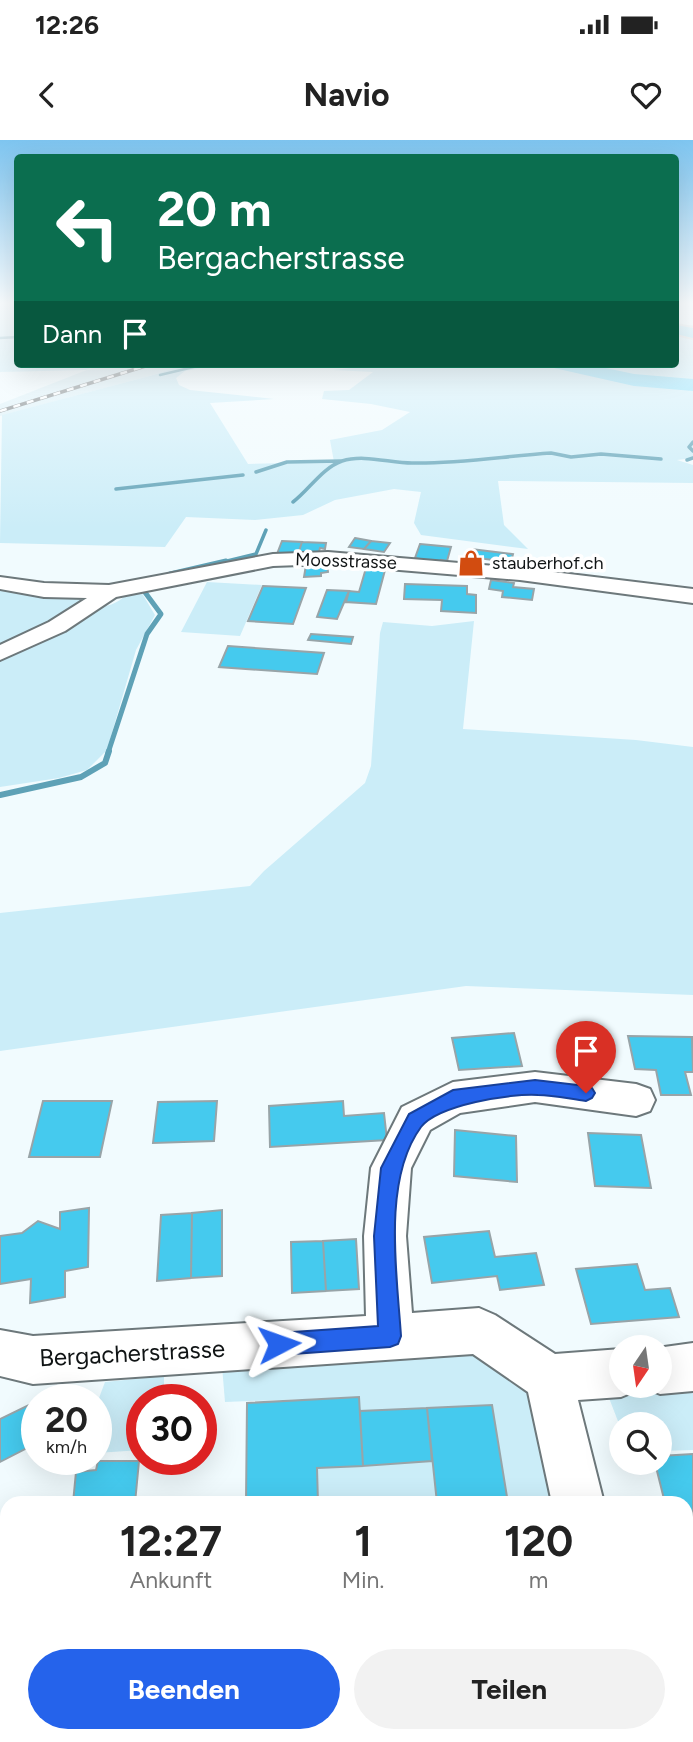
<!DOCTYPE html>
<html lang="de">
<style>
:root{--surface:#fff;--page:#f2f2f2;--text:#222;--muted:#767676;--accent:#2563eb}
body{margin:0;font-family:Figtree,sans-serif;background:var(--page);color:var(--text);height:100vh;display:flex;flex-direction:column;font-size:26px;white-space:nowrap}
*{box-sizing:border-box;margin:0}
p{font-size:23px;color:var(--muted)}
.icon{flex:none;width:38px;height:38px;fill:none;stroke:currentColor;stroke-width:2;stroke-linecap:round;stroke-linejoin:round}
.map{position:relative;flex:1;overflow:hidden}
.sheet{position:absolute;left:0px;top:1356px;width:693px;height:247px;display:flex;flex-direction:column;background:var(--surface);border-radius:21px 21px 0 0;box-shadow:0 7px 28px #0002}
.sheet>*{flex:none}
.guide{position:absolute;left:14px;top:14px;width:665px;height:214px;border-radius:7px;box-shadow:0 7px 28px #0002;background:#0b6e4f;color:#fff;overflow:hidden}
.needle{width:46px;rotate:193deg}
.buttons{position:absolute;left:609px;top:1195px;display:grid;gap:14px}
.buttons a{display:grid;place-items:center;width:63px;height:63px;border-radius:50%;background:var(--surface);box-shadow:0 7px 28px #0002;font-size:35px}
.speed{position:absolute;left:21px;top:1244px;display:flex;gap:14px;font-size:35px;font-weight:700;text-align:center}
.speed>*{display:grid;place-content:center;width:91px;height:91px;border-radius:50%;background:var(--surface);box-shadow:0 7px 28px #0002;line-height:1}
.speed small{font-size:18px;font-weight:400}
.speed .limit{border:10px solid #d22;background:#fff;color:#111}
.pin{position:absolute;display:grid;place-items:center;width:60px;height:60px;color:#fff;margin:-72px -30px;border-radius:50% 50% 50% 0;rotate:-45deg;box-shadow:0 0 7px #0007}
.pin .icon{rotate:45deg}
.me{position:absolute;width:77px;margin:-38px;rotate:86deg;stroke-linejoin:round;filter:drop-shadow(0 0 5px #0008)}
.turn{display:flex;align-items:center;gap:24px;height:147px;padding:0 28px;font-size:32px}
.turn .icon{width:91px;height:91px;stroke-width:2.5}
.turn b{display:block;font-size:49px;line-height:60px}
.then{display:flex;align-items:center;height:66px;padding:0 28px;background:#0003;gap:14px;font-size:26px}
.eta{display:flex;justify-content:space-evenly;align-items:center;height:119px;text-align:center}
.eta b{font-size:42px;font-weight:700;line-height:49px}
.cta{display:flex;gap:14px;margin-top:auto;padding:14px 28px}
.cta a{flex:1;height:80px;border-radius:42px;background:var(--accent);color:#fff;font-size:28px;font-weight:700;line-height:80px;text-align:center}
.cta a+a{background:var(--page);color:var(--text)}
.status{display:flex;justify-content:space-between;align-items:center;height:49px;padding:0 35px;background:var(--surface);direction:ltr}
.status svg{height:19px;fill:currentColor}
header{display:flex;justify-content:space-between;align-items:center;height:91px;padding:0 28px;background:var(--surface);font-size:32px;font-weight:700}
.map>svg:first-child{display:block}
.built{fill:#daf0f7}
.green{fill:#cbedf8}
.lines{fill:none;stroke-linecap:round;stroke-linejoin:round}
.stream-far3{stroke:#5ea1b6;stroke-width:2.5}
.stream-far2{stroke:#5ea1b6;stroke-width:3.5}
.stream-far1{stroke:#5ea1b6;stroke-width:5}
.stream{stroke:#5ea1b6;stroke-width:6}
.river{fill:#80defb;fill-rule:evenodd}
.building{fill:#45caee;stroke:#98a4a8;stroke-width:2}
.minor-casing{stroke:#6d787b;stroke-width:4}
.highway-casing{stroke:#d4d5d5;stroke-width:4}
.minor{fill:#fff;fill-rule:evenodd}
.highway{fill:#76d7f4;fill-rule:evenodd}
.rail-casing{stroke:#676d6f;stroke-width:3.5}
.rail{stroke:#fff;stroke-width:2.5;stroke-dasharray:7;stroke-linecap:butt}
.route{fill:#2563eb;stroke:#184099;stroke-width:2}
.labels{text-anchor:middle;dominant-baseline:central;stroke-width:7;stroke-linejoin:round;paint-order:stroke}
.far-street-label{font-size:18px;fill:#101415;stroke:#fff}
.far-poi-label{font-size:18px;fill:#101415;stroke:#fff;text-anchor:start}
.near-street-label{font-size:24px;fill:#101415;stroke:#fff}
</style>
<div class="status"><b>12:26</b><svg viewBox="0 0 49 12"><path d="M0 12V9h3v3zM5 12V6h3v6zM10 12V3h3v9zM15 12V0h3v12zM26 1h20v11H26zM47 4h2v5h-2z"/></svg></div>
<header><svg class="icon" aria-label="back" viewBox="0 0 24 24"><path d="M15 5l-7 7 7 7"/></svg>Navio<svg class="icon" aria-label="heart" viewBox="0 0 24 24"><path d="M12 20l-8-8c-3-5 5-10 8-4 3-6 11-1 8 4z"/></svg></header>
<div class="map">
<svg width="693" height="1602" viewBox="0 0 693 1602">
<rect width="100%" height="100%" fill="#f1fbfe"/>
<path class="built" d="M102,224H185L153,235L0,276V264Z"/>
<path class="green" d="M0,163H17L18,224H102L86,230L0,232Z
M693,185V318L677,320L693,325V343L498,341L504,385L528,409L421,395L414,383L421,352L394,349L335,360L303,375L255,380L186,377L165,407L0,403L2,275L153,235L185,224H221L185,231L176,238L179,245L190,250L274,259L210,263L248,324L334,322L330,300L382,290L410,272L371,264L322,259L324,251L349,250L373,232L333,230L387,224H676V186Z
M207,442L262,445L240,496L181,492Z
M0,443L109,452L92,469C106,466 118,465 127,453L140,450L155,475L136,510L107,610L87,630L59,638L0,647Z
M474,481L463,589L636,600L693,607V855L466,846L0,911V773L250,746L264,731L365,643L371,626L380,493L383,482L432,486Z
M482,1208L532,1255L548,1289L562,1363H508L492,1265L360,1271L358,1257L225,1262L222,1226Z
M164,1236V1260H142V1310L96,1313V1266L105,1242Z
M693,1240V1310L660,1311V1284H621V1289L604,1245L660,1246V1242Z
M432,1321L437,1363H318L317,1328Z
M0,1381L7,1382V1550L0,1551Z"/>
<g class="lines">
<path class="stream-far3" d="M0,198L18,197
M160,235L206,224"/>
<path class="stream-far2" d="M693,302L689,307L693,311
M687,320L693,318
M256,332L287,322L341,321
M116,349L243,335
M293,362C309,350 322,328 342,321C364,314 390,323 412,323C458,324 505,316 551,313L571,317L601,314L661,319
M219,423L256,414L266,390"/>
<path class="stream-far1" d="M170,434L226,421
M108,613L147,494L161,474L144,451"/>
<path class="stream" d="M0,655L81,637L105,623L109,611"/>
<path class="river" d="M552,224H587L634,234L693,239V251L634,246L554,228Z"/>
</g>
<path class="building" d="M355,398L371,401L364,409L349,407Z
M282,401L302,402L298,414H277Z
M371,401L390,403L384,412L364,409Z
M302,402L326,403L325,409L320,408L318,415L298,414Z
M420,404L451,407L447,421L441,420L440,423L419,421L420,419L415,418Z
M471,409L513,414L511,422L468,417Z
M327,424L328,432L321,433V436L304,437L306,425Z
M366,428L385,430L376,464L346,462L349,451L359,452Z
M491,440L514,443L513,447L534,449L532,460L502,457L503,451L489,449Z
M405,444L467,446V454L476,455V473L441,471L442,460L404,459Z
M263,446L306,448L293,484L248,481Z
M327,450L349,451L337,479L317,477Z
M311,494L353,497L351,504L308,500Z
M228,506L324,513L317,534L219,527Z
M514,893L522,926L459,930L452,898Z
M628,896L692,897L693,932H685L691,955H661L656,930L635,929Z
M43,961H112L100,1017H29Z
M217,961L214,1001L153,1003L158,962Z
M343,961L344,976L384,973L387,1000L270,1007L269,966Z
M455,990L516,996L517,1042L454,1036Z
M588,993L641,995L651,1048L595,1046Z
M89,1068L88,1127L65,1131V1157L30,1163L31,1139L0,1144V1096L22,1093L38,1081L60,1089V1072Z
M222,1070V1136L191,1138L192,1073Z
M192,1073L191,1138L157,1141L161,1075Z
M489,1091L495,1117L536,1113L544,1145L500,1150L497,1136L432,1143L424,1097Z
M356,1099L359,1149L326,1151L323,1101Z
M323,1101L326,1151L292,1153L291,1102Z
M637,1124L645,1150L670,1148L679,1177L591,1184L576,1129Z
M359,1257L363,1326L317,1328L318,1363H246L247,1263Z
M37,1261V1303L0,1322V1279Z
M492,1265L508,1363H437L427,1268Z
M427,1268L432,1321L363,1326L360,1271Z
M693,1314V1381H686V1363H665L655,1323H660V1316Z
M98,1321H139L135,1363H73L76,1332L96,1330Z
M7,1550V1596H229V1602H0V1551Z
M298,1596H420L421,1602H298Z
M420,1596H465L466,1602H421Z
M465,1596H549L550,1602H466Z"/>
<g class="lines">
<g class="minor-casing">
<path id="minor" d="M328,412L520,428L693,449V463L520,440L328,424L273,426L116,457L65,491L0,520V505L49,482L87,458L44,457L0,449V437L44,443L109,445L273,414Z
M535,932L636,944L650,949L655,960L650,971L636,976L535,962L460,973L430,990L411,1028L406,1096L412,1173L479,1168L495,1175L555,1214L621,1209V1246H639L638,1250L621,1257L578,1260L604,1363H552L528,1252L473,1214L33,1244L0,1236V1190L33,1196L366,1176L364,1096L371,1028L402,967L453,942Z
M693,1203V1251L660,1254L643,1247L660,1246V1208H657Z
M602,1596H662L663,1602H603Z"/>
</g>
<g class="highway-casing">
<path id="highway" d="M676,185L693,188V198L676,194Z"/>
</g>
<use href="#minor" class="minor"/>
<use href="#highway" class="highway"/>
<g class="rail-casing">
<path id="rail" d="M0,271L152,224"/>
</g>
<use href="#rail" class="rail"/>
</g>
<linearGradient id="sky" x2="0" y2="1"><stop stop-color="#7ec5f0"/><stop offset="0.42" stop-color="#f9fdff"/><stop offset="1" stop-color="#f9fdff" stop-opacity="0"/></linearGradient>
<rect width="693" height="388" fill="url(#sky)"/>
<path class="route" d="M535,940L586,946L592,948L595,953L592,958L586,961C570,959 554,955 538,955C511,953 438,965 421,987C382,1040 397,1134 401,1196L398,1204L390,1207L279,1215L271,1212L268,1204L271,1196L279,1193L378,1186L374,1096L381,1028L409,974L453,950Z"/>
<defs>
<g id="shop-bare" transform="scale(2.1)"><path d="M-5-2.5h2.3a2.7 3.5 0 0 1 5.4 0H5L5.5 6h-11ZM-1.5-2.5h3a1.5 2.3 0 0 0-3 0Z" fill="#d24c10" stroke="#fff" stroke-width="2.5" paint-order="stroke"/></g>
</defs>
<g fill-rule="evenodd">
<use href="#shop-bare" x="471" y="423"/>
</g>
<g class="labels">
<g class="far-street-label">
<text transform="translate(346 421) rotate(2)">Moosstrasse</text>
</g>
<g class="far-poi-label">
<text x="492" y="423">stauberhof.ch</text>
</g>
<g class="near-street-label">
<text transform="translate(132 1213) rotate(-3)">Bergacherstrasse</text>
</g>
</g>
</svg>
<div class="buttons">
<a><svg class="needle" viewBox="-14 -14 28 28"><path d="M0-13l5 13h-10z" fill="#e53935"/><path d="M0 13l5-13h-10z" fill="#767676"/></svg></a>
<a><svg class="icon" aria-label="search" viewBox="0 0 24 24"><circle cx="10" cy="10" r="6"/><path d="M15 15l6 6"/></svg></a>
</div>
<div class="speed"><div>20<small>km/h</small></div><div class="limit">30</div></div>
<div class="pin" style="left:586px;top:953px;background:#d93025"><svg class="icon" aria-label="arrive" viewBox="0 0 24 24"><path d="M6 21V4h12l-3 4 3 4H6"/></svg></div>
<svg class="me" style="left:279px;top:1204px" viewBox="-20 -20 40 40"><path d="M0-17L14 15 0 8-14 15z" fill="#2563eb" stroke="#fff" stroke-width="4"/></svg>
<div class="guide">
<div class="turn"><svg class="icon" aria-label="left" viewBox="0 0 24 24"><path d="M17 20v-9H6M10 6l-5 5 5 5"/></svg><div><b>20 m</b>Bergacherstrasse</div></div>
<div class="then">Dann<svg class="icon" aria-label="arrive" viewBox="0 0 24 24"><path d="M6 21V4h12l-3 4 3 4H6"/></svg></div>
</div>
<section class="sheet">
<div class="eta">
<div><b>12:27</b><p>Ankunft</p></div>
<div><b>1</b><p>Min.</p></div>
<div><b>120</b><p>m</p></div>
</div>
<div class="cta"><a>Beenden</a><a>Teilen</a></div>
</section>
</div>
